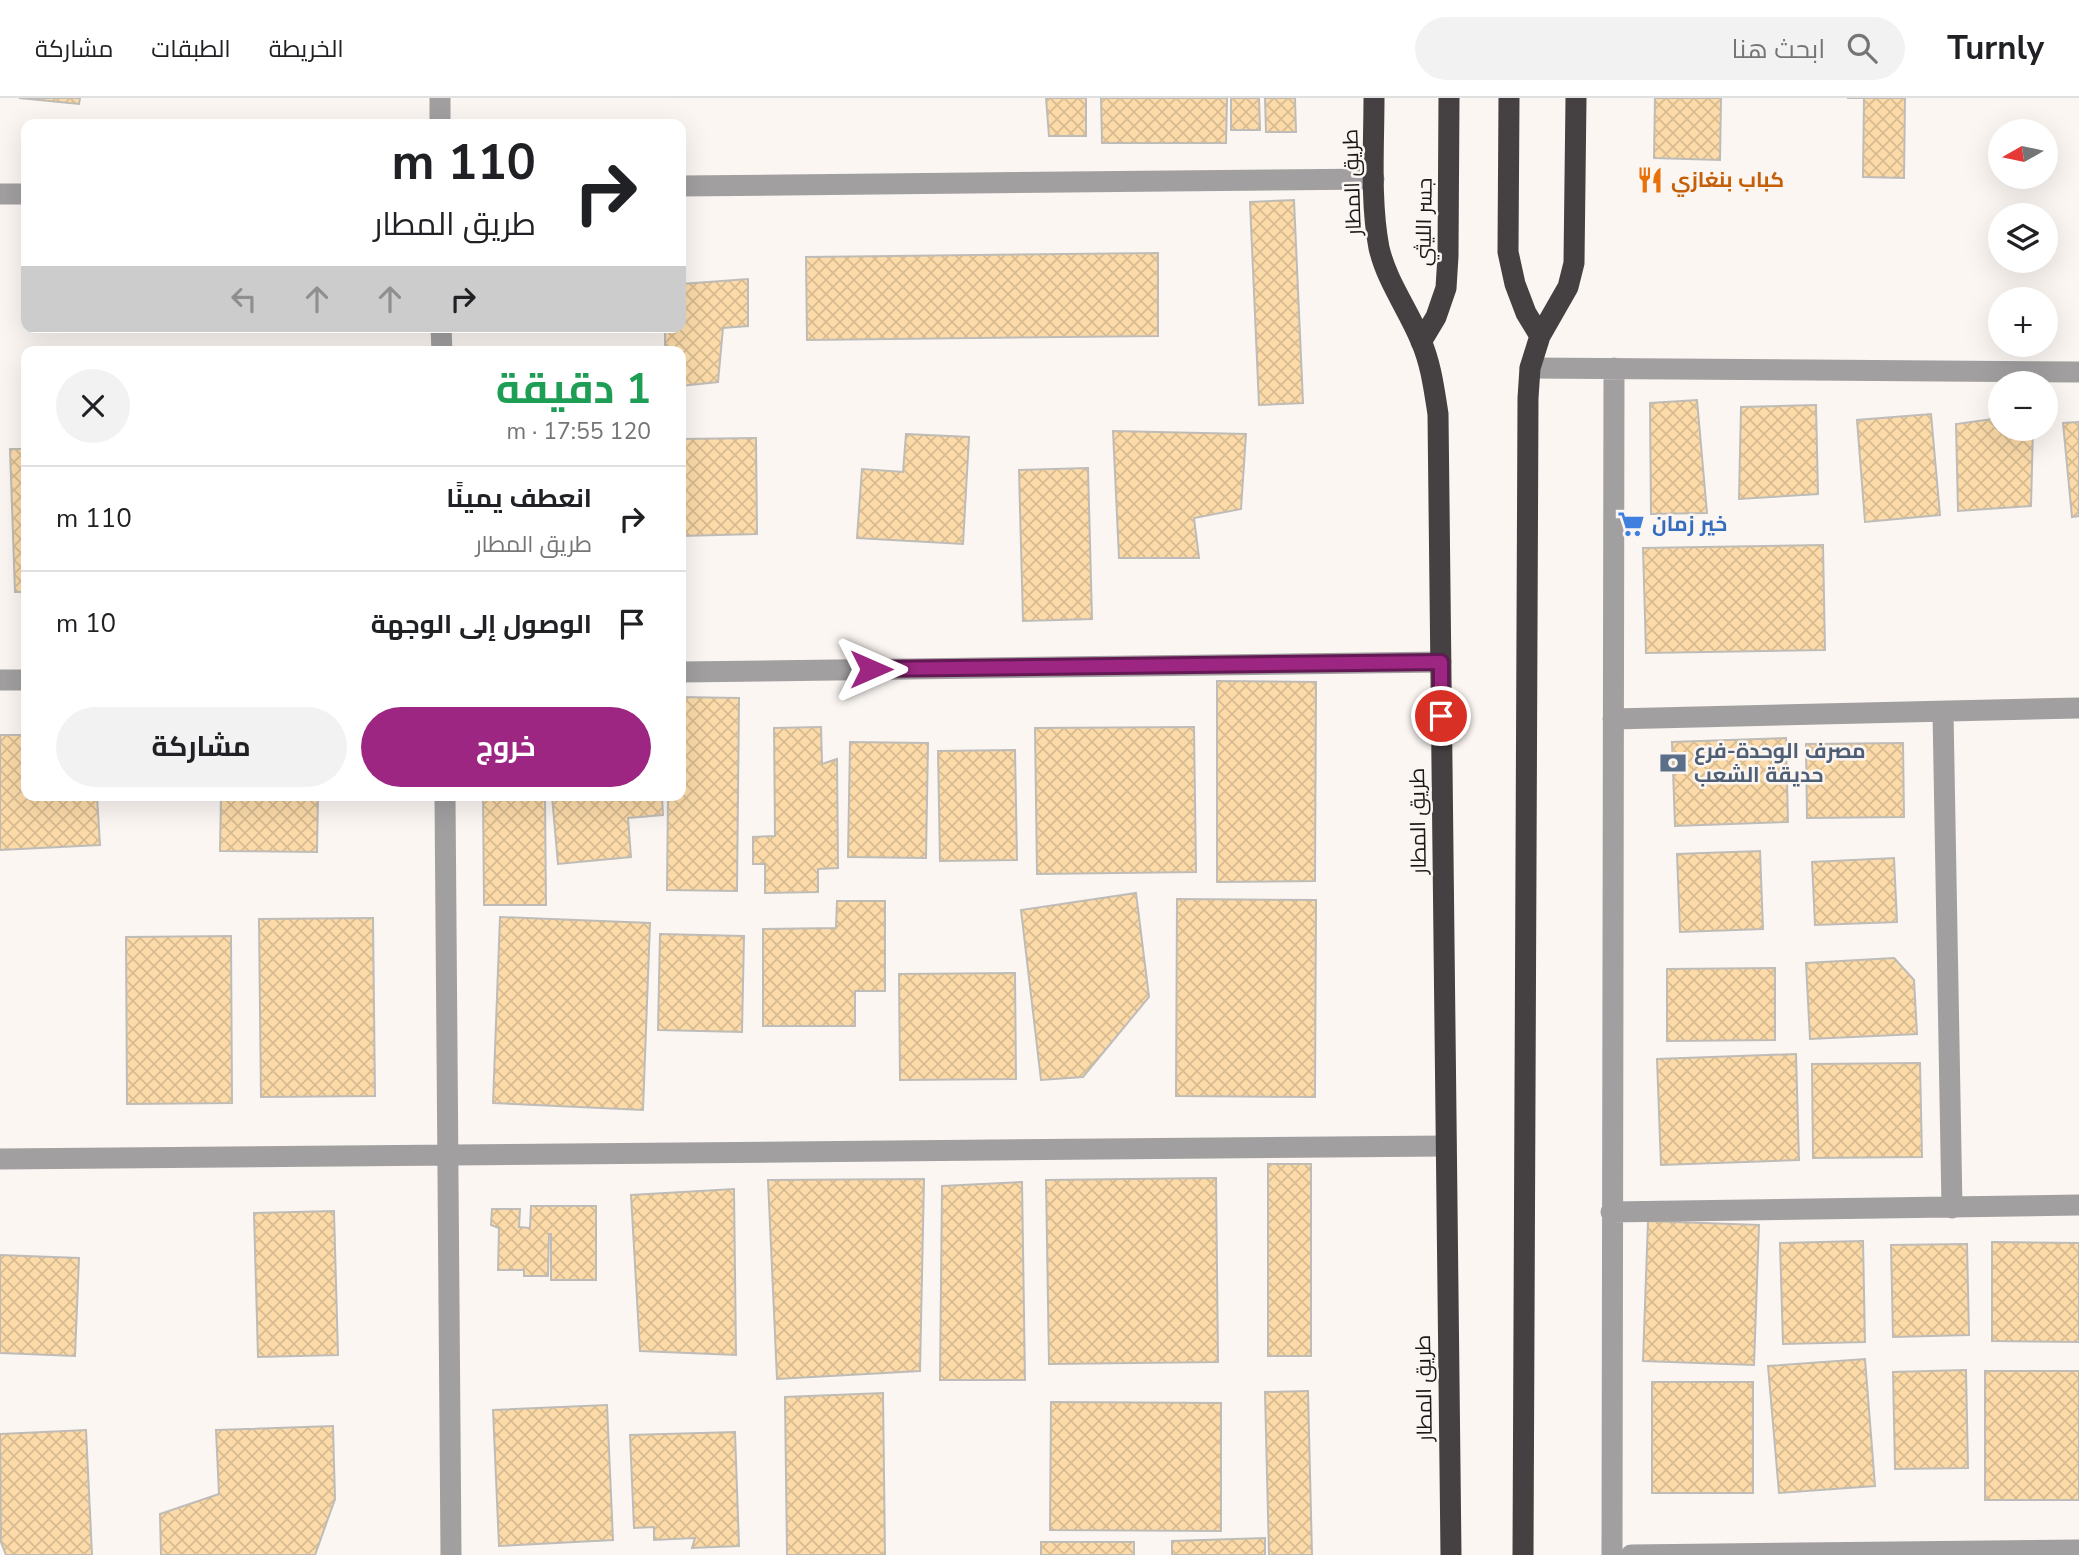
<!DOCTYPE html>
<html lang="ar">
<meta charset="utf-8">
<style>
:root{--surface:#fff;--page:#f2f2f2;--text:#202124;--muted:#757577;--line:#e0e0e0;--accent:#9c2681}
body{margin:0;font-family:"Nunito Sans",Cairo,sans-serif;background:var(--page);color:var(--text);direction:rtl;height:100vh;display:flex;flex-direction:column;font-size:26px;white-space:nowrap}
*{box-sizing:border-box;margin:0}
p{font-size:23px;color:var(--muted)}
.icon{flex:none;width:38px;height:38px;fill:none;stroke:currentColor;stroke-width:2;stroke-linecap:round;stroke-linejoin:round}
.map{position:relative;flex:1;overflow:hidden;direction:ltr}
.side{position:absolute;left:21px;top:248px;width:665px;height:455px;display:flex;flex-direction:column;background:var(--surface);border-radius:14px;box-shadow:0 7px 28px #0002;direction:rtl}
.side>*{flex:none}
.banner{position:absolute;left:21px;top:21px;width:665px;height:214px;border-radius:14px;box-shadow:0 7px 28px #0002;direction:rtl;background:#fff;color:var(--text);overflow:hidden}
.needle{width:46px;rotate:261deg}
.tools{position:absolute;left:1988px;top:21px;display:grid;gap:14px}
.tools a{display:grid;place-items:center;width:70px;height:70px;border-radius:50%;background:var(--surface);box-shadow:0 7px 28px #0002;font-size:35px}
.pin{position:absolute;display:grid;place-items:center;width:60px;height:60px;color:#fff;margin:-30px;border:4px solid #fff;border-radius:50%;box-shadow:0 2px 7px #0007}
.me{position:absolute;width:77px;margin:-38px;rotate:90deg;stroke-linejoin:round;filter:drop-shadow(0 0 5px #0008)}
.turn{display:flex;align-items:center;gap:24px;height:147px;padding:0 35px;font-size:32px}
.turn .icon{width:91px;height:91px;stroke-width:2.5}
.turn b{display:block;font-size:49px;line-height:60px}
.lanes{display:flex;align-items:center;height:66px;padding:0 35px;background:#0003;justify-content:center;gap:35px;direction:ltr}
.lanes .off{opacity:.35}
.round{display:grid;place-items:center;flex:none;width:74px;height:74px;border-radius:37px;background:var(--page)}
.head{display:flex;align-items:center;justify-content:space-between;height:119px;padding:0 35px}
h1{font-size:42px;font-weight:700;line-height:52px;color:#1e9e55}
.primary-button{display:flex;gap:14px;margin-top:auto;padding:14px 35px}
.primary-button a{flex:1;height:80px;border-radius:42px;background:var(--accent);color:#fff;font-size:28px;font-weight:700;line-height:80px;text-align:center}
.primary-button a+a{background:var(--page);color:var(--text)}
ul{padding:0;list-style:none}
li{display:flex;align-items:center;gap:21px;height:105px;padding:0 35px;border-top:2px solid var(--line)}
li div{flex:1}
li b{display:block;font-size:26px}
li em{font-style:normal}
header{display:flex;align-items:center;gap:42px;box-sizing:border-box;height:98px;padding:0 35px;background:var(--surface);border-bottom:2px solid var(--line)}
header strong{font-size:33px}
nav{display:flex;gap:38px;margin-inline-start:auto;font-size:24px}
.search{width:490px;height:63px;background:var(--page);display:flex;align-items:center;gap:18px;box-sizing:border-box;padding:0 24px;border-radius:38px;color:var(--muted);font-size:26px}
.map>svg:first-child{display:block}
.building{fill:url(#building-cross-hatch);stroke:#bfbcb8;stroke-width:2}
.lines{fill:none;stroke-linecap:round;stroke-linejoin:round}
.street{stroke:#a29fa0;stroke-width:21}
.highway{stroke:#454041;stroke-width:21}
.route-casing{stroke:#651954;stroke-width:18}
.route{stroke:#9c2681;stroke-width:12}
.labels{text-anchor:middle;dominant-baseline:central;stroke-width:5;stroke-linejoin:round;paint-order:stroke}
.food-label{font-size:21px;font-weight:bold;fill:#c56008;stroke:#fbf6f2;text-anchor:start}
.street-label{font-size:21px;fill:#1b1918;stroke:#fbf6f2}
.shop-label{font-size:21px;font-weight:bold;fill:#366cbe;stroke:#fbf6f2;text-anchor:start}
.service-label{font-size:21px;font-weight:bold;fill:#4e5e75;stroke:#fbf6f2;text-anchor:start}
</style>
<header>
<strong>Turnly</strong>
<div class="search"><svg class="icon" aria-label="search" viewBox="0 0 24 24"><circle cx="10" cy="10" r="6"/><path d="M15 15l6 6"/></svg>ابحث هنا</div>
<nav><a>الخريطة</a><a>الطبقات</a><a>مشاركة</a></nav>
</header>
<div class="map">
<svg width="2079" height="1457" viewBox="0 0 2079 1457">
<defs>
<pattern id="building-cross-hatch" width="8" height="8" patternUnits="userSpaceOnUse" patternTransform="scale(1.75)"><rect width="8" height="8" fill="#fcdba9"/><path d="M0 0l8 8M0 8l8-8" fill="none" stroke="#d7bb91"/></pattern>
</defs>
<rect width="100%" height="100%" fill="#fbf6f2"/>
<path class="building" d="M19,0H80L79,6Z
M1046,0H1086V38H1049Z
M1101,0H1227L1226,45H1102Z
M1231,0H1259L1260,32H1231Z
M1265,0H1295L1296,34H1266Z
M1655,0H1721L1720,62L1654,60Z
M1847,0H1905L1904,80L1863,79L1864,0Z
M1294,102L1303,305L1259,307L1250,104Z
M1158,155V238L807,242L806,159Z
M748,181V228L723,230L718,284L681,288V254H665V231L521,232L520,229H681V186Z
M192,229H263L192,233Z
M1697,302L1707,415L1651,416L1650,305Z
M1816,307L1818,396L1739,401L1741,309Z
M1931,316L1940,417L1865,424L1857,322Z
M2000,320V331H2033L2031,408L1958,413L1956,326Z
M2079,324V418L2072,419L2063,325Z
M1113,333L1246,336L1241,411L1194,420L1199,460H1119Z
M906,336L969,339L963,446L857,440L862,371L903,374Z
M756,340L757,436L681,438V341Z
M10,351H26V494H15Z
M1088,370L1092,521L1023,523L1019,372Z
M1823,447L1825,552L1646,555L1643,450Z
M1217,583L1316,584L1315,783L1217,784Z
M681,599L739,600L737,793L667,792L668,698H681Z
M821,629L822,666L837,661L838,770L818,771V794L765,795V766H753V739L775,738L774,630Z
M1194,629L1196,774L1037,776L1035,630Z
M0,637H26V698H97L100,747L0,752Z
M1786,640L1788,724L1675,728L1672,644Z
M850,644L928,645L926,760L848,759Z
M1903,645L1904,719L1807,720L1806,646Z
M1015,652L1017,762L940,763L938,653Z
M221,698H318L317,754L220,753Z
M483,698H545L546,807H484Z
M552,698H662L663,717L628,720L631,759L558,766Z
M1760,753L1763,831L1680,834L1677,756Z
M1894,760L1897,824L1815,827L1812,764Z
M1136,795L1149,899L1083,979L1041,982L1021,812Z
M1177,801L1316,802L1315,999L1176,998Z
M837,803H885V893H855V928H763V831L836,830Z
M500,819L650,825L643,1012L493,1005Z
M373,820L375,998L261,999L259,821Z
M660,836L744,838L742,934L658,932Z
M231,838L232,1005L127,1006L126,839Z
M1894,860L1914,882L1917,936L1810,941L1806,865Z
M1775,870V942L1667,943V871Z
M1015,875L1016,981L900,982L899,876Z
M1796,956L1799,1062L1661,1067L1657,961Z
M1920,965L1922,1059L1813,1060L1812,966Z
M1268,1066H1311V1258H1268Z
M1216,1080L1218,1264L1049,1266L1046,1082Z
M924,1081L920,1273L777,1281L768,1082Z
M1022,1084L1025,1282H940L942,1088Z
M734,1091L736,1257L640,1253L631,1097Z
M531,1108H596V1182H551V1136H549L548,1178H524V1172H498L499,1130L491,1127L492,1111H520L519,1129L530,1130Z
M334,1113L338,1257L258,1259L254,1115Z
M1648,1123L1759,1127L1754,1267L1643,1263Z
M1863,1143L1865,1244L1783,1246L1780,1145Z
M1992,1144L2079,1145V1244L1992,1243Z
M1967,1146L1969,1237L1893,1239L1891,1147Z
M0,1157L79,1160L75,1258L0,1255Z
M1865,1261L1875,1388L1779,1395L1768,1268Z
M1966,1272L1968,1370L1895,1371L1893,1274Z
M1985,1273H2079V1402H1985Z
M1652,1284H1753V1395H1652Z
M1308,1293L1312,1457H1269L1265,1294Z
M883,1295L885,1457H787L785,1299Z
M1051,1304L1221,1305V1433L1050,1432Z
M607,1307L613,1442L499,1448L493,1312Z
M333,1328L335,1401L315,1457H161L160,1416L219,1396L216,1332Z
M86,1332L92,1457H6L1,1444L0,1336Z
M735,1334L739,1448L692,1450L695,1440L654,1442V1429L634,1430L630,1337Z
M1265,1440V1457H1172V1443Z
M1041,1444H1134V1457H1041Z"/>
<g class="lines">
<path class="street" d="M440,0V26
M681,88L1374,81
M0,96H26
M441,229L442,254
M1530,270L2079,274
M681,574L1441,564
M0,582H26
M1943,614L1952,1110
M1613,621L2079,610
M445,698L451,1457
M0,1061L1446,1048
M1611,1114L2079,1107
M1612,1457L1614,270
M1631,1457L2079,1452"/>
<path class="highway" d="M1374,0C1374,48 1370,103 1379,150C1387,184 1408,211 1421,243C1431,266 1434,291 1438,316L1451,1457
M1509,0L1508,154L1515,186L1526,215L1540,238
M1421,244L1436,219L1446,190L1448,158L1449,0
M1523,1457L1528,300L1530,270L1540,238L1568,189L1574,165L1576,0"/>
</g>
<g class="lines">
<g class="route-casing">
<path id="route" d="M871,571L1441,564V618"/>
</g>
<use href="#route" class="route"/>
</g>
<defs>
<g id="restaurant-bare" transform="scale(2.1)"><path d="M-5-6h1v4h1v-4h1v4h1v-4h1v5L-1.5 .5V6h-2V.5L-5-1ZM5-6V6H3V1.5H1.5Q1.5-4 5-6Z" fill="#e8710a" stroke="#fbf6f2" stroke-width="2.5" paint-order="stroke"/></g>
<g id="supermarket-bare" transform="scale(2.1)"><path d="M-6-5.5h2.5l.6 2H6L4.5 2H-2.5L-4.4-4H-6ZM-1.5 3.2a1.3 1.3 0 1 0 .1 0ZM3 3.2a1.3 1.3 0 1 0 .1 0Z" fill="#3f7fe0" stroke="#fbf6f2" stroke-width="2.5" paint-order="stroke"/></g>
<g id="bank-bare" transform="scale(2.1)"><path d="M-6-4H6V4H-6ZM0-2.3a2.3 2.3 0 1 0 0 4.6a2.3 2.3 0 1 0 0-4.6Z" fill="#5c6f8a" stroke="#fbf6f2" stroke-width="2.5" paint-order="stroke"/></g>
</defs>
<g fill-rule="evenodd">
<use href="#restaurant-bare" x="1650" y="82"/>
<use href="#supermarket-bare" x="1631" y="426"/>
<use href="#bank-bare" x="1673" y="665"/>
</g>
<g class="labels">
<g class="food-label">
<text x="1671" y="82">كباب بنغازي</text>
</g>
<g class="street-label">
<text transform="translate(1352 84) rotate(-92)">طريق المطار</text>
<text transform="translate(1424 124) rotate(-89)">جسر الليثي</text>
<text transform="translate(1418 723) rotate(-91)">طريق المطار</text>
<text transform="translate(1424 1290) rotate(-91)">طريق المطار</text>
</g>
<g class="shop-label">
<text x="1652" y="426">خير زمان</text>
</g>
<g class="service-label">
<text x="1694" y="653">مصرف الوحدة-فرع<tspan x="1694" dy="24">حديقة الشعب</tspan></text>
</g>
</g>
</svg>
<div class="tools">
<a><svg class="needle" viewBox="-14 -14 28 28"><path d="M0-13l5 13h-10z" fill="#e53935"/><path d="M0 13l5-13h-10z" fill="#757577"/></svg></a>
<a><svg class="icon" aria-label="layers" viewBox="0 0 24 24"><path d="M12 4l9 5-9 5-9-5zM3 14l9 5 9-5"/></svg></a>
<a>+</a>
<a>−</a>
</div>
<div class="pin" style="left:1441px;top:618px;background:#d93025"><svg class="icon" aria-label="arrive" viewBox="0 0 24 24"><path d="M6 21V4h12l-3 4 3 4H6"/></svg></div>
<svg class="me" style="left:871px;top:571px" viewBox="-20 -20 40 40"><path d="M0-17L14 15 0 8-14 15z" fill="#9c2681" stroke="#fff" stroke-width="4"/></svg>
<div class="banner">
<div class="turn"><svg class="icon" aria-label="right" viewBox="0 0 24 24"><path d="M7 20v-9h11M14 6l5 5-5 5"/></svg><div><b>110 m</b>طريق المطار</div></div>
<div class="lanes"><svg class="icon off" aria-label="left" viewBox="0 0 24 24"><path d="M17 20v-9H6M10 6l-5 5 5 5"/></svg><svg class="icon off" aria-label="ahead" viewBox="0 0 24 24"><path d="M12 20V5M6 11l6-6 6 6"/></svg><svg class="icon off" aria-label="ahead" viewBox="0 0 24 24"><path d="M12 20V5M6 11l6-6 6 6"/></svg><svg class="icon" aria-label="right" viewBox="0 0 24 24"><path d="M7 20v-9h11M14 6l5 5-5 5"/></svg></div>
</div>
<section class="side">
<div class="head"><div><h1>1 دقيقة</h1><p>120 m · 17:55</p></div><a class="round"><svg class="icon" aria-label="close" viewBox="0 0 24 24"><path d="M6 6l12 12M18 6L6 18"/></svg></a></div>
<ul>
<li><svg class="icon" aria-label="right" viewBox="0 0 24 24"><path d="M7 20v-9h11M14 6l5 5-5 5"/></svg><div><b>انعطف يمينًا</b><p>طريق المطار</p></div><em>110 m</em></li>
<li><svg class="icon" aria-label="arrive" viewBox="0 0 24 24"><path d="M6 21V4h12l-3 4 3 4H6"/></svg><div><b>الوصول إلى الوجهة</b></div><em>10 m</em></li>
</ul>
<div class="primary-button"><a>خروج</a><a>مشاركة</a></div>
</section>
</div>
